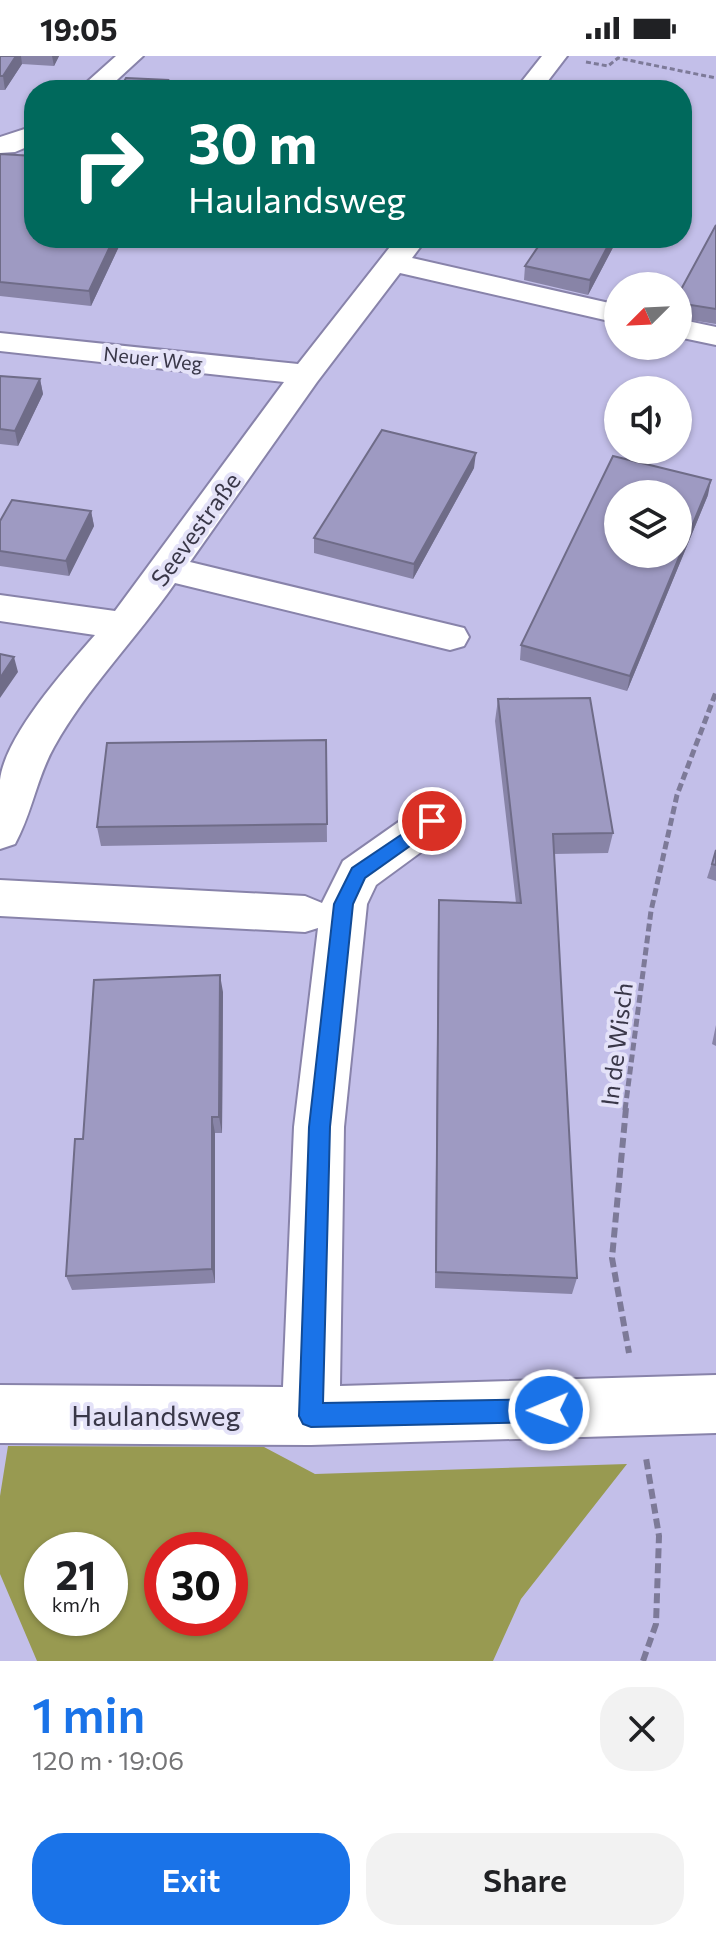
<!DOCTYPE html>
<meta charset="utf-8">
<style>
:root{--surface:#fff;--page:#f2f2f2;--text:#202124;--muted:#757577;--accent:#1a73e8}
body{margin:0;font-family:Commissioner,sans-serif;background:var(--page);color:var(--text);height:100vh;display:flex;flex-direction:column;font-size:30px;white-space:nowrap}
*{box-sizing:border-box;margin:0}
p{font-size:26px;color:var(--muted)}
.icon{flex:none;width:44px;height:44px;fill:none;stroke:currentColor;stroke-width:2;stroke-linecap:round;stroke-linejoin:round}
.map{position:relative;height:1605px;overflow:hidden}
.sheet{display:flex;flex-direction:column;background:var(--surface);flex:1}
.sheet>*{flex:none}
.banner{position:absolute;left:24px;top:24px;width:668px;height:168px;border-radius:32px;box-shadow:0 2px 6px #0004;background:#00695c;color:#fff;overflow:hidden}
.needle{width:52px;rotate:246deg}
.controls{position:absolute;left:604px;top:216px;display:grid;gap:16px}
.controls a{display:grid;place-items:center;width:88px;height:88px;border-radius:50%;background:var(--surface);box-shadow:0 2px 6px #0004;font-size:40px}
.speed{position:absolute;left:24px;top:1476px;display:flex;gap:16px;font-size:40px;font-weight:700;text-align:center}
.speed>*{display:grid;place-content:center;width:104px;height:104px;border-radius:50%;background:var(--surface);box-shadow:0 2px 6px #0004;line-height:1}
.speed small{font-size:20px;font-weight:400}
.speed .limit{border:12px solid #d22;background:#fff;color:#111}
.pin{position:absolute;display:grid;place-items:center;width:68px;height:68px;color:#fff;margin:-34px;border:4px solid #fff;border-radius:50%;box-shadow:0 2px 8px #0007}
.me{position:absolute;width:88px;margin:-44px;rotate:269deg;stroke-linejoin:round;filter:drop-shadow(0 0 6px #0008)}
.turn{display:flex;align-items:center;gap:28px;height:168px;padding:0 32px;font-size:36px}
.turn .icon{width:104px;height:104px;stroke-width:2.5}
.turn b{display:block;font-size:56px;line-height:68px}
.round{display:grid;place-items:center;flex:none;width:84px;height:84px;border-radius:32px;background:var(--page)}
.summary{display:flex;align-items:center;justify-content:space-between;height:136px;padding:0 32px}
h1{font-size:48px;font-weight:600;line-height:60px;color:var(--accent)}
.button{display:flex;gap:16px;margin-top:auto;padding:16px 32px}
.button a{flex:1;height:92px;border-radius:32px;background:var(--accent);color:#fff;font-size:32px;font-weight:600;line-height:92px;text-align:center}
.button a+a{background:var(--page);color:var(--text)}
.status{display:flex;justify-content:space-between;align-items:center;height:56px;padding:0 40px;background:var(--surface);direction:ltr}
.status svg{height:22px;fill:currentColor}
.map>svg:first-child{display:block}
.green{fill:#989a51;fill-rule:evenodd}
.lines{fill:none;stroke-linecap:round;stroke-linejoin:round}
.minor-casing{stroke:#8883aa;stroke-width:4}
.path-far2{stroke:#7d7a98;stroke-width:3;stroke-dasharray:5 3;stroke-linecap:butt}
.path-far1{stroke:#7d7a98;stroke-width:5;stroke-dasharray:8 4;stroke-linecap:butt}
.path{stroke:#7d7a98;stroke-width:6;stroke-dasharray:10 5;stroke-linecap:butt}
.minor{fill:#fff;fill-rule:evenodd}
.wall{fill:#8884a7}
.shaded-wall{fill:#6f6c88}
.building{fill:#9e9ac2;stroke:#6f6c88;stroke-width:2;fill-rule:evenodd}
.route{fill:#1a73e8;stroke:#114b97;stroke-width:2}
.labels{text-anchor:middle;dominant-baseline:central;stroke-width:8;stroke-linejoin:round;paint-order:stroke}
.far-street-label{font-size:20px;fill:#393748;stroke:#e4e2f8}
.street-label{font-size:24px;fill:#393748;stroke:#e4e2f8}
.near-street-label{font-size:28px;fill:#393748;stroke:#e4e2f8}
</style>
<div class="status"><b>19:05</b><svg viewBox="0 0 49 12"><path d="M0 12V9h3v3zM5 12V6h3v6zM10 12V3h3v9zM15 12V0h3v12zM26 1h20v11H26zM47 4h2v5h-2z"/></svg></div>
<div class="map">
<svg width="716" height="1605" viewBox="0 0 716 1605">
<rect width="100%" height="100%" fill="#c3bfe9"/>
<path class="green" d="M8,1390L264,1391L315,1418L627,1408L521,1543L493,1605H37L0,1518V1440ZM42,1494H110V1562H42ZM162,1494H230V1562H162Z"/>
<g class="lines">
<g class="minor-casing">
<path id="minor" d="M116,0H143L106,34H78Z
M542,0H567L541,34H515Z
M34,70V88L15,96L0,97V81Z
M397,182H427L412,202L618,249V267L400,217L317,326L190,506L464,572L469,581L464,590L450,594L175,527C136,583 87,632 54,691C37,721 32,757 15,788L0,793C0,770 0,746 0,724C5,680 66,612 95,579L0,565V539L115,555L284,326L0,295V277L298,308Z
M678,263L716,271V289L678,281Z
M432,748L447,753L454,765L447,777L376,829L367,848L344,1071L340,1330L716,1319V1377L311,1389L0,1387V1329L283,1331L294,1071L318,872L305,876L0,860V824L305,840L322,847L343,805L417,753Z"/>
</g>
<path class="path-far2" d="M586,6L608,10L618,2L716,22"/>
<path class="path-far1" d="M625,1054L651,855L677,739L716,636"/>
<path class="path" d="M626,1052L612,1202L629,1297
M643,1605L656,1568L659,1480L646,1402"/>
<use href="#minor" class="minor"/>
</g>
<path class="wall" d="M0,0H59L54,10L22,8L5,34H0Z
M0,98L123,182L91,250L0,240Z
M716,169V268L678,262V239Z
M531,182H618L588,239L524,224L525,210L539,189L530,188Z
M0,320L40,323L43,338L18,390L0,388Z
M474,412L413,523L314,497V482Z
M708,439L627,635L520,604L521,589Z
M91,455L94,470L69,520L0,510V465Z
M498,643L613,777L608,797L554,798L577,1222L572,1238L435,1232L438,865L439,844L516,847L495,665Z
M326,684L327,786L101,790L97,771Z
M716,794V825L707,822Z
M223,936L222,1077H215V1227L72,1234L66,1220Z
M716,969V990L712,988Z"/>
<path class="shaded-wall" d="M16,0H21L22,8L5,34L3,20Z
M52,0H59L54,10Z
M168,24L169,34H163Z
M114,182H123L91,250L89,235Z
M612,182H618L588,239L590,224Z
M40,323L43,338L18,390L15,375Z
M476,397L474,412L413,523L414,508Z
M711,424L708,439L627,635L630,620Z
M91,455L94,470L69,520L66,505Z
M14,601L18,616L0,642V622Z
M220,919L223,936L222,1077L219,1061Z
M212,1061L215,1077V1227L212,1213Z"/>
<path class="building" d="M0,0H16L3,20H0Z
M126,22L168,24L163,34H119Z
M0,98L34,100V182H114L89,235L0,226Z
M716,169V253L678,247V239Z
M544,182H612L590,224L525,210Z
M0,320L40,323L15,375L0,373Z
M382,374L476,397L414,508L314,482Z
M613,400L711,424L630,620L521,589ZM618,438H678V498H618Z
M12,444L91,455L66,505L0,495V465Z
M0,598L14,601L0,622Z
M590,642L613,777L553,778L577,1222L436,1216L439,844L521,847L498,643Z
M326,684L327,768L97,771L107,687Z
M716,794V809L712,808Z
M220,919L219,1061H212V1213L66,1220L75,1083H83L94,924Z"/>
<path class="route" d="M432,758L438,760L441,765L438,770L365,822L353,848L330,1071L323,1347L549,1343L557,1346L561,1354L557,1363L549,1366L311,1371L303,1368L299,1360L309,1071L334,848L352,812Z"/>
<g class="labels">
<g class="far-street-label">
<text transform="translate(153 302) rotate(6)">Neuer Weg</text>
</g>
<g class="street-label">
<text transform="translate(195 473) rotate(-54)">Seevestraße</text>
<text transform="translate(616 988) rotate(-83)">In de Wisch</text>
</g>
<g class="near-street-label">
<text x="156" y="1359">Haulandsweg</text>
</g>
</g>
</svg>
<div class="controls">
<a><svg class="needle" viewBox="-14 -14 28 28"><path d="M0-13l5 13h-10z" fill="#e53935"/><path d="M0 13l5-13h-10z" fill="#757577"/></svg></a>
<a><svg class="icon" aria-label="sound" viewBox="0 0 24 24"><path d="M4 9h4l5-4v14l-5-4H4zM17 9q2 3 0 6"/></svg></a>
<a><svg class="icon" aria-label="layers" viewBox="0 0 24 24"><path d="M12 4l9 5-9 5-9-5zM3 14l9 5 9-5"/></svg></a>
</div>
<div class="speed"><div>21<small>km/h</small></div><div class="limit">30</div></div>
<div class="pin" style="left:432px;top:765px;background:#d93025"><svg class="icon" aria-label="arrive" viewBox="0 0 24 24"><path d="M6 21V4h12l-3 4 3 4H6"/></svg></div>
<svg class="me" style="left:549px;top:1354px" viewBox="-20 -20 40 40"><circle r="17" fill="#1a73e8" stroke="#fff" stroke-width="3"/><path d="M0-11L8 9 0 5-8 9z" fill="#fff"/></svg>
<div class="banner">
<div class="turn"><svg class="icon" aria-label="right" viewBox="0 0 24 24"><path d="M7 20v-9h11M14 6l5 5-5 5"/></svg><div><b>30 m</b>Haulandsweg</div></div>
</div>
</div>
<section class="sheet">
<div class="summary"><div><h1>1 min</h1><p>120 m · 19:06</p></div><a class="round"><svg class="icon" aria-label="close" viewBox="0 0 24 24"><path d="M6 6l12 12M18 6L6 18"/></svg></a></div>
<div class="button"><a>Exit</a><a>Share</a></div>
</section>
